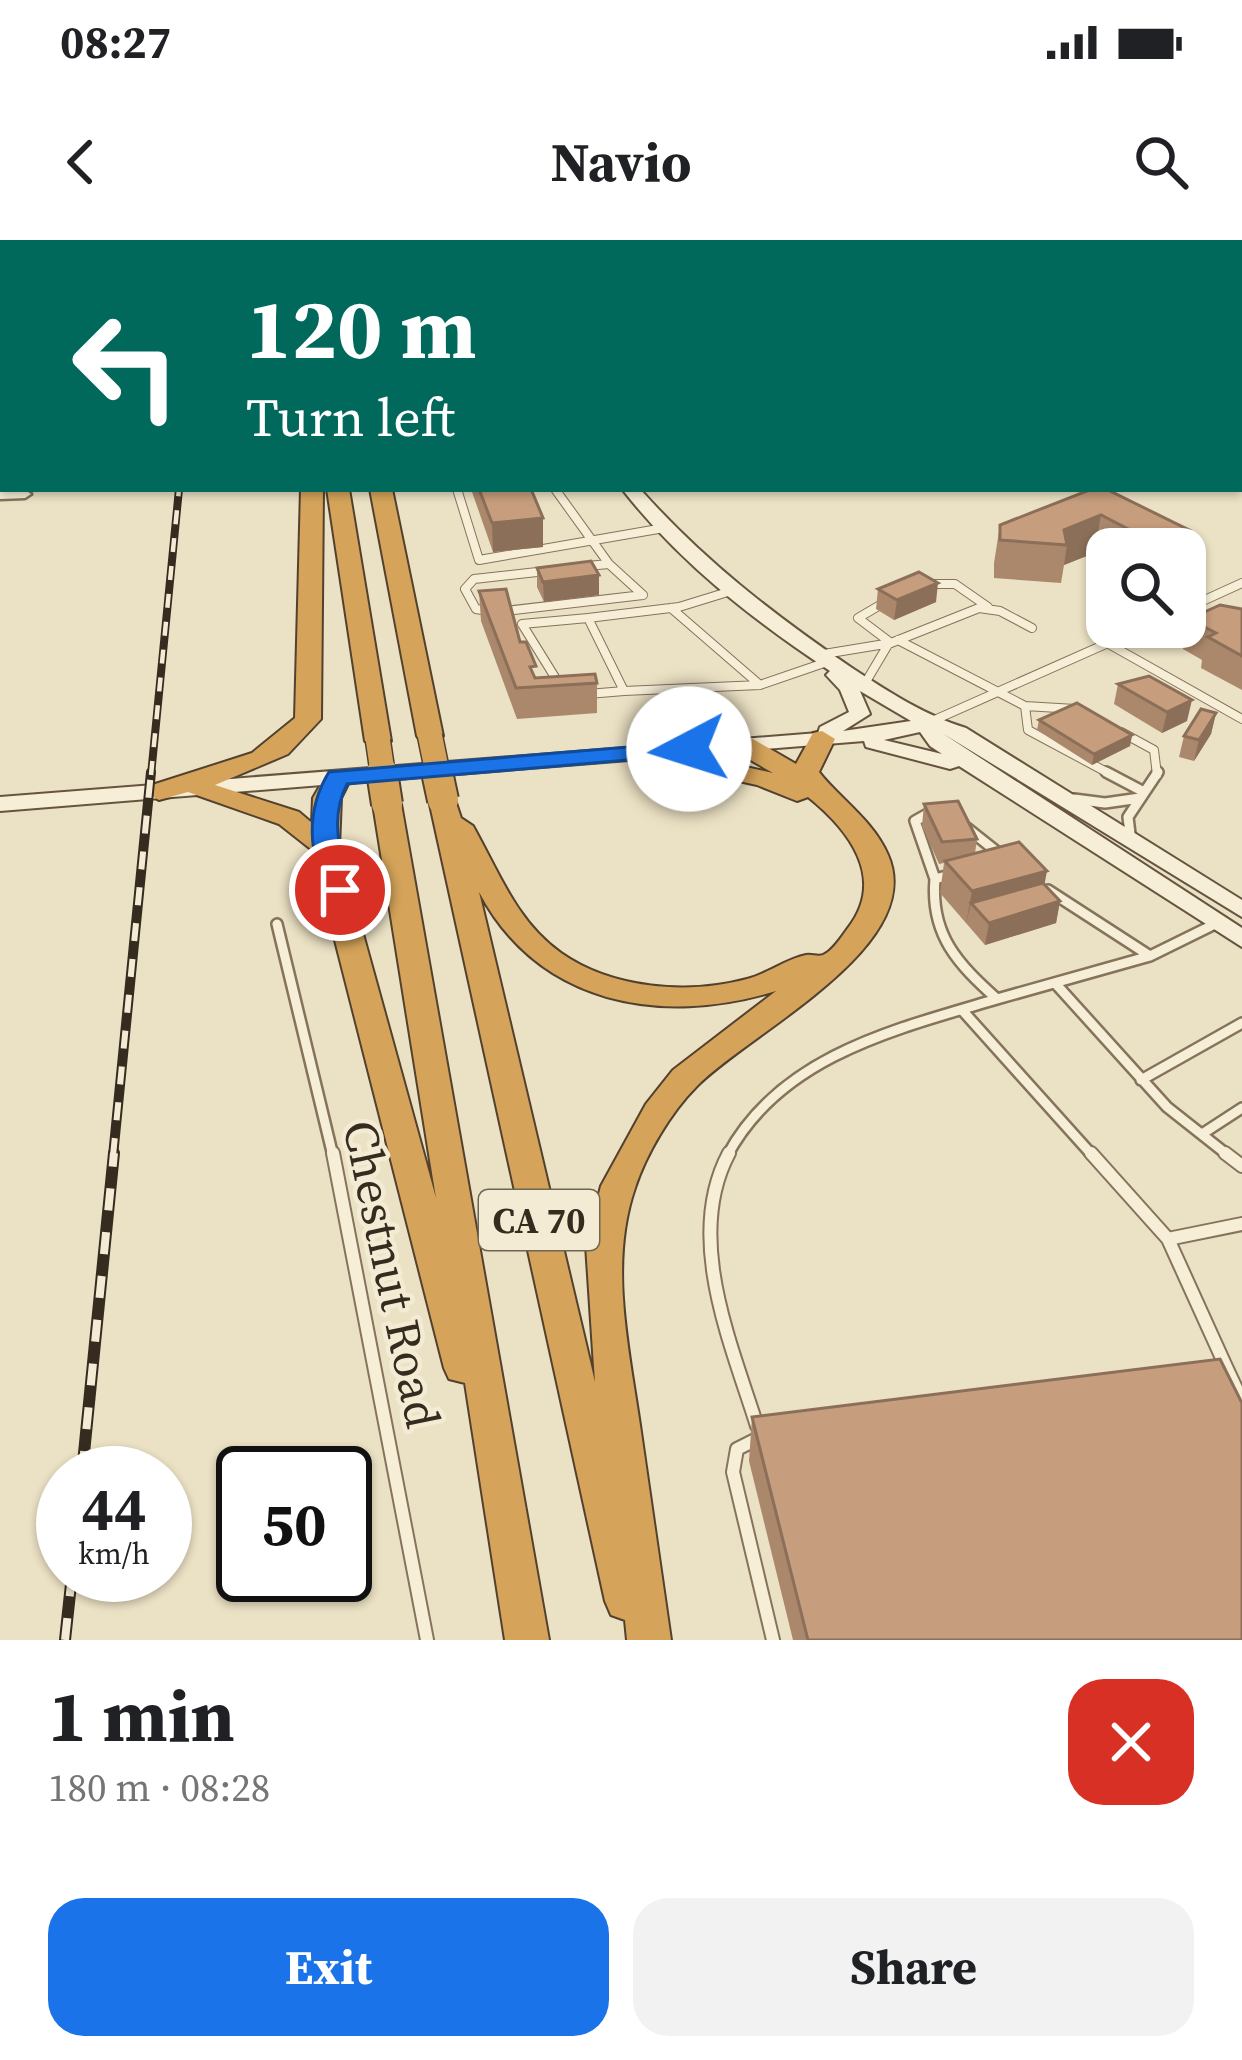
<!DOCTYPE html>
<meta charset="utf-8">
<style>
:root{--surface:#fff;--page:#f2f2f2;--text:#202124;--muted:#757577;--accent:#1a73e8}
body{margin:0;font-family:"Source Serif 4",serif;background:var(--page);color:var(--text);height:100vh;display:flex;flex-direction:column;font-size:45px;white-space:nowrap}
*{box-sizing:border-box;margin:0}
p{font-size:39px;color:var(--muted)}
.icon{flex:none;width:66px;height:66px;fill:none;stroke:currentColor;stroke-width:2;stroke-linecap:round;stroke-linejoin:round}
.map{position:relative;height:1400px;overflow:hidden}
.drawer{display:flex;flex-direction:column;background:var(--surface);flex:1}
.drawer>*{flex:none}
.top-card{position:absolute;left:0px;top:0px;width:1242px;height:252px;box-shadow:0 3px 9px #0004;background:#00695c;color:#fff;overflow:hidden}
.controls{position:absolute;left:1086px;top:288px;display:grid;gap:24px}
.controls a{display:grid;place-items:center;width:120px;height:120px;border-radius:24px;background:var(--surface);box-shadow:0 3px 9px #0004;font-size:60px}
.speed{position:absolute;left:36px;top:1206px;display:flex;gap:24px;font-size:60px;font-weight:700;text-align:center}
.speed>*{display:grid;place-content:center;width:156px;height:156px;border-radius:50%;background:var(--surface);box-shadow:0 3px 9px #0004;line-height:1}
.speed small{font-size:30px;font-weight:400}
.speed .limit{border:6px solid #111;border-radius:18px;background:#fff;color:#111}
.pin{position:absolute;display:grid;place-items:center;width:102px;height:102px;color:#fff;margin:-51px;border:6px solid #fff;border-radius:50%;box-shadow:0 3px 12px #0007}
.me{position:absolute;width:132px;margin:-66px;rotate:265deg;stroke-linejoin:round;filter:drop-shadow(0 0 9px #0008)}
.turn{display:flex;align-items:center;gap:42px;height:252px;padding:0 48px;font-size:54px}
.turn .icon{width:156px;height:156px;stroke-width:2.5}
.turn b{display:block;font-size:84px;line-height:102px}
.round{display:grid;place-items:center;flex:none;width:126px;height:126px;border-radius:36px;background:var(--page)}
.headline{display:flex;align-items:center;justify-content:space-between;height:204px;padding:0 48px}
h1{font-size:72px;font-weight:700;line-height:90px}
.action{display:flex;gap:24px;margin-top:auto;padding:24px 48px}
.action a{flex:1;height:138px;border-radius:36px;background:var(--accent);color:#fff;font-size:48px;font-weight:700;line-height:138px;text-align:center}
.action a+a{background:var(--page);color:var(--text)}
.status{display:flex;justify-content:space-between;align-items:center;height:84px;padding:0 60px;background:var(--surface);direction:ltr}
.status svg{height:33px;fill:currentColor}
header{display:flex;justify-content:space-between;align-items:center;height:156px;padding:0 48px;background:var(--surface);font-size:54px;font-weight:700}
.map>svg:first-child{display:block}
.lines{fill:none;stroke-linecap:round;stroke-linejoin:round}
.service-far3-casing{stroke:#85735c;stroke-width:9}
.service-far2-casing{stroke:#85735c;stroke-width:10}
.service-far1-casing{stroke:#85735c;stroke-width:14}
.service-casing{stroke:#85735c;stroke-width:16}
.minor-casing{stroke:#85735c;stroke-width:5}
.secondary-casing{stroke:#66543f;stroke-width:4}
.motorway-casing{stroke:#534130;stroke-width:4}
.path{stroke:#85735c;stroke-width:3;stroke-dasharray:6 3;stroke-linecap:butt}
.service-far3{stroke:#f6eed7;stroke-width:6}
.service-far2{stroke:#f6eed7;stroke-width:8}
.service-far1{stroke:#f6eed7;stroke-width:9}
.service{stroke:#f6eed7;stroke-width:12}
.minor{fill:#f6eed7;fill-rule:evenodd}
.secondary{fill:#f6eed7;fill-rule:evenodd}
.motorway{fill:#d5a45a;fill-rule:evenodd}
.rail-far2-casing{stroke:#362b1f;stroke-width:8}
.rail-far1-casing{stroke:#362b1f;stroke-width:10}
.rail-casing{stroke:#362b1f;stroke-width:12}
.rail-far2{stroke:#f3ebd3;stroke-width:4.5;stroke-dasharray:14;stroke-linecap:butt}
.rail-far1{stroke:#f3ebd3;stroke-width:6;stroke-dasharray:18;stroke-linecap:butt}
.rail{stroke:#f3ebd3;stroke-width:8;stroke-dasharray:22;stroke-linecap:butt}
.motorway-bridge-far1-casing{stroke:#534130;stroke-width:27;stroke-linecap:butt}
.motorway-bridge-casing{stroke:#534130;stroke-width:34;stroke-linecap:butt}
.motorway-bridge-far1{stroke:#d5a45a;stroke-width:24}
.motorway-bridge{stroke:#d5a45a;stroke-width:30}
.wall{fill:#ab886c}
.shaded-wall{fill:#8b6f58}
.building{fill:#c79e7d;stroke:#8b6f58;stroke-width:3}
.route{fill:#1a73e8;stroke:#114b97;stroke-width:3}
.labels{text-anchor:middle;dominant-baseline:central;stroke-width:9;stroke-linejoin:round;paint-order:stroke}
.shield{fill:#f3ebd3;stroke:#6f6555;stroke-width:3}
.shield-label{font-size:36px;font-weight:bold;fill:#362b1f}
.near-street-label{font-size:48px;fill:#362b1f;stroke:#f3ebd3}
</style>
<div class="status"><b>08:27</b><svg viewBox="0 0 49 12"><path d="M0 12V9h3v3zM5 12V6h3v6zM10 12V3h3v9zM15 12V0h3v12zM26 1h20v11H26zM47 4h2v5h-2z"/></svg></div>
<header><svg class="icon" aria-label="back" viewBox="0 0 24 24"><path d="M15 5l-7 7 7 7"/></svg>Navio<svg class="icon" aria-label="search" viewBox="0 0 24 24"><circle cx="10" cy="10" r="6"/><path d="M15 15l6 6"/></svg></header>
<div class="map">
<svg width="1242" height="1400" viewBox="0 0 1242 1400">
<rect width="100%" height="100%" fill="#ebe1c4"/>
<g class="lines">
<g class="service-far3-casing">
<path id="service-far3" d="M1205,0L1217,3"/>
</g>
<g class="service-far2-casing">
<path id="service-far2" d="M457,249L479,320L664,288
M555,249L609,324L587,326
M609,324L643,355
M930,344H955L988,367
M731,351L679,367L588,378L624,451L760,445L824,423
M887,361L858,378L891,403
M671,368L760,445
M1185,369L1242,343
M488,371L476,369L465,349L474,339L546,331
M505,371L643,355
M898,400L1025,466L1075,469
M1107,403L1242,479
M818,415L891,403L979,368L1000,371L1032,388
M864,445L889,403
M561,447L522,384L588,378
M588,454L624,451
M1025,466L1028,490L1112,535
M930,482L1144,387
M1121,492L1154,510L1157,535"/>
</g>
<g class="service-far1-casing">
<path id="service-far1" d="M1106,532L1144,552
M1074,559L1105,563L1140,558
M931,572L915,581L935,639L950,635
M967,588L1001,615
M1131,602L1128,577L1158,532
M935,639C930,695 958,724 997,759L1150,716L1217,683
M1048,650L1150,716
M277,684L333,916
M1055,743L1167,867L1229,916
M962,770L1093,916
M1141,840L1242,783
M1202,894L1242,868
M727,916C780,816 896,789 997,759"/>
</g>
<g class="service-casing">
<path id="service" d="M333,913L427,1400
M729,913C684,997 731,1103 757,1186
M1091,913L1168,999
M1225,913L1242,926
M1227,1129L1242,1161
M1217,1130L1227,1129L1168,999L1242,984
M761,1197L737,1209L733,1232L773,1400"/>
</g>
<g class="minor-casing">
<path id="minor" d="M0,25H3V31H0Z
M0,58H3V64H0Z
M0,98H3V104H0Z
M0,211H3V217H0Z
M0,251L25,250L31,254L25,258L0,259Z"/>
</g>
<g class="secondary-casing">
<path id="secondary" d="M407,0H421L424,3H410Z
M622,249H640C703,320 774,375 852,428C889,452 924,475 966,488L1242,660V677L942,493L1242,688V707L959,526L950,529L866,507L864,501L0,571V557L818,493L820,487L849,472L840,450L826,435L830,431C753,380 679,322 622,249ZM860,451L911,481L843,491L870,474ZM920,492L930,506L942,514L884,500Z"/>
</g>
<g class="motorway-casing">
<path id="motorway" d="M289,0H305V3H289Z
M320,0H336L337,3H321Z
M301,249H323L321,479L288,514L215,545L299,572L312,583L313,558L328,532H348L351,538L341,558L339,607L436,958L373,564L387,556L401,564L549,1400H505L465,1143L449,1139L444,1128L312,610L279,584L188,552L159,560L145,552L149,546L252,513L295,478Z
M327,249H349L391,501L378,509L365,501Z
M370,249H392L443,496L439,502H421L417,496Z
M822,491L835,499L819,532C841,560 873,580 888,615C928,707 748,793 696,847C671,872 646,914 635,948C608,1026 630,1113 641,1192C651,1261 661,1331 671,1400H627L625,1380L611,1375L605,1361L429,560L443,552L453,554L461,578L473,586C499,632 516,681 561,713C612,749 688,755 747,739C767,734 786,719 806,715C812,714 818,717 823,715C833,711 842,696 848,688C887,638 848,589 808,557L797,561L757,545L638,519L634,513L647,505L773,533L735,511L731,505L735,499H753L796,524L813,493ZM479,652C539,765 661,786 776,751L673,830L646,864L601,946L586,1005L595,1142Z"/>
</g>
<path class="path" d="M1098,0L1109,3"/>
<use href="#service-far3" class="service-far3"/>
<use href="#service-far2" class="service-far2"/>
<use href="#service-far1" class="service-far1"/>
<use href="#service" class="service"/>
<use href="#minor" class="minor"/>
<use href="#secondary" class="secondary"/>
<use href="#motorway" class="motorway"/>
<g class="rail-far2-casing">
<path id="rail-far2" d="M151,535L179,249"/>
</g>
<g class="rail-far1-casing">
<path id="rail-far1" d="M113,916L151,532"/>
</g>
<g class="rail-casing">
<path id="rail" d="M82,1233L114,913
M65,1400L72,1335"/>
</g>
<use href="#rail-far2" class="rail-far2"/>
<use href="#rail-far1" class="rail-far1"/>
<use href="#rail" class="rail"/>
<g class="motorway-bridge-far1-casing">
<path id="motorway-bridge-far1" d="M430,496L438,535
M378,501L383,535"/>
</g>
<g class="motorway-bridge-casing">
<path id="motorway-bridge" d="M382,532L387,564
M437,532L443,560"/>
</g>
<use href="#motorway-bridge-far1" class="motorway-bridge-far1"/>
<use href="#motorway-bridge" class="motorway-bridge"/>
</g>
<path class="wall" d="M471,249H531L543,278V307L493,312Z
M1092,249L1185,309H1107V320L1094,313L1064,325L1061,343L994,338V323L1000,285Z
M537,328L599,335V355L544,362L537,347Z
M878,349L936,362L894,380L876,369Z
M479,351L536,438L597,443V473L517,479L481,381Z
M1242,369V450L1201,428L1202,420L1183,409L1189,379Z
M1118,444L1187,481L1162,493L1114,464Z
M1216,473L1211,494L1194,521L1179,517L1184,496Z
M1039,480L1132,495L1130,506L1092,525L1037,490Z
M924,564L977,599L975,613L1044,644L1060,661L1056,683L985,705L940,653L944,623L939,624L922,586Z
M752,1177L1242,1400H793L749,1221Z"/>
<path class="shaded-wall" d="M755,0H799L798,3H734Z
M1101,275L1094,313L1064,325L1067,305L1064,290Z
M543,278V307L493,312L492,283Z
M1189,290L1185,310L1156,309L1157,304Z
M599,335V355L544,362L543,342Z
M938,343L936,362L894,380L897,360Z
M1192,460L1187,481L1162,493L1167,472Z
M1216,473L1211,494L1194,521L1199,500Z
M1132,495L1130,506L1092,525L1094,514Z
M1047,631L1041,663H971L966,684L972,651Z
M1060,661L1056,683L985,705L989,683Z"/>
<path class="building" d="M616,0H755L734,3H594Z
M860,0H891L895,3H864Z
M479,249H531L543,278L492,283Z
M1092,249H1106L1189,290L1157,304L1101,275L1064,290L1067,305L1000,300V285Z
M591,321L599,335L543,342L537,328Z
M919,332L938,343L897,360L878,349Z
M506,349L520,402H526L536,426L530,427L535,438L595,434L597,443L516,448L479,351Z
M1220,365L1242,369V416L1208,397L1216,393L1189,379Z
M1149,436L1192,460L1167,472L1118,444Z
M1077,463L1132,495L1094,514L1039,480Z
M1201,469L1216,473L1199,500L1184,496Z
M958,561L977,599L942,602L924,564Z
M1019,602L1047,631L972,651L945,621Z
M1043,643L1060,661L989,683L971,663Z
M1220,1119L1242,1163V1400H808L752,1177Z"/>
<path class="route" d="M689,502L698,504V514L347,544C329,579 340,615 353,650L349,655H330C308,616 305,571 329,532Z"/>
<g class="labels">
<rect class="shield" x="479" y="950" width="120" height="60" rx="9"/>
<g class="shield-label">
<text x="539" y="980">CA 70</text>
</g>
<g class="near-street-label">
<text transform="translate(392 1034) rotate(78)">Chestnut Road</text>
</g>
</g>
</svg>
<div class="controls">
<a><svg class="icon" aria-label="search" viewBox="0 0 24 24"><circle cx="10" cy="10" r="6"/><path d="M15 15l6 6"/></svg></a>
</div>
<div class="speed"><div>44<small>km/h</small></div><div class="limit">50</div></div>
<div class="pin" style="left:340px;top:650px;background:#d93025"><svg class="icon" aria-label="arrive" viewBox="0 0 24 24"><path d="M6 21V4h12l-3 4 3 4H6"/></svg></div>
<svg class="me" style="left:689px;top:509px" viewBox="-20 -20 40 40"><circle r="19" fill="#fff"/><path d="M0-13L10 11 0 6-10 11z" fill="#1a73e8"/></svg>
<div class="top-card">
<div class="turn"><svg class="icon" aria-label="left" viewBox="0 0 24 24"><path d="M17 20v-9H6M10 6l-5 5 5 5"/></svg><div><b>120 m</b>Turn left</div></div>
</div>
</div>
<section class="drawer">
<div class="headline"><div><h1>1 min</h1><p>180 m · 08:28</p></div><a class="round" style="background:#d93025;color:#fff"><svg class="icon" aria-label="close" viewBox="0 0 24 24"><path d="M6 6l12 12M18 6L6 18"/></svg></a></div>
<div class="action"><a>Exit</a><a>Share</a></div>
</section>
